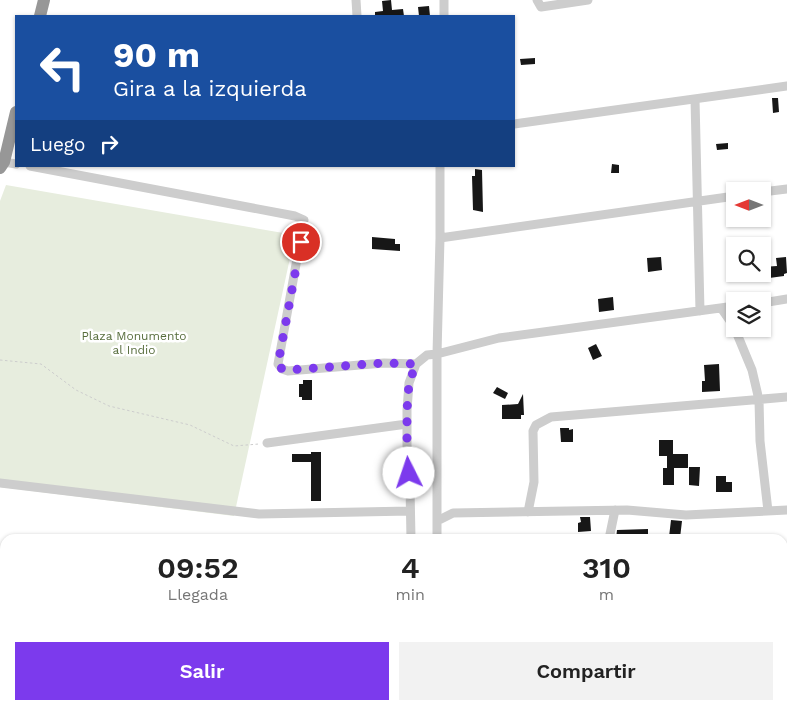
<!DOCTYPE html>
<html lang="es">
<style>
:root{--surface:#fff;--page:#f2f2f2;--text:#222;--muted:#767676;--accent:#7c3aed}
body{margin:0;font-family:"Work Sans",sans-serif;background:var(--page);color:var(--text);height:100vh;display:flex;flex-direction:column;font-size:19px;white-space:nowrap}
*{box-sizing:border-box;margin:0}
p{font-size:16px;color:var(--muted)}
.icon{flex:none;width:28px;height:28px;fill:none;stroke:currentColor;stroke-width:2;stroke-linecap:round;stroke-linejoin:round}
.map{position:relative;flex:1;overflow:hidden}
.side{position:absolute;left:0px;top:534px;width:788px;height:176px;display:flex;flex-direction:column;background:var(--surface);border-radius:15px 15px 0 0;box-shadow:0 1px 4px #0004}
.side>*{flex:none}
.guide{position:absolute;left:15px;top:15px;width:500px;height:152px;border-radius:0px;box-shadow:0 1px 4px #0004;background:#1a4fa0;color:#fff;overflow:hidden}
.needle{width:32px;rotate:270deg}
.controls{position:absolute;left:726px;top:182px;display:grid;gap:10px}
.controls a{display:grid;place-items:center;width:45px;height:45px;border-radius:0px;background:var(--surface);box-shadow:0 1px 4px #0004;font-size:25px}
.pin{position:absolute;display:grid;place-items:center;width:42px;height:42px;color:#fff;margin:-21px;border:2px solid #fff;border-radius:50%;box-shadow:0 1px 5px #0007}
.me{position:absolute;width:55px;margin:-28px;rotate:356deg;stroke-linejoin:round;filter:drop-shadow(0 0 4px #0008)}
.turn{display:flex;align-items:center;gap:18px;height:105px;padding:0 15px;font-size:22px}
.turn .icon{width:65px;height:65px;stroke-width:2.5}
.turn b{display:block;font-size:35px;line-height:42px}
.then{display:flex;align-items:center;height:48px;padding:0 15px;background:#0003;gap:10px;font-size:19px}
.eta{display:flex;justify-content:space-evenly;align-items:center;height:85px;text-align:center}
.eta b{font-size:30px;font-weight:600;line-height:35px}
.cta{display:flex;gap:10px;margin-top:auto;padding:10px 15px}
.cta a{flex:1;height:58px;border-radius:0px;background:var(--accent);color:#fff;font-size:20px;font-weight:600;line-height:58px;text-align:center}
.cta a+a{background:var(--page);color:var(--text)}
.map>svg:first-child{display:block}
.green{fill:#e7edde}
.building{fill:#171717}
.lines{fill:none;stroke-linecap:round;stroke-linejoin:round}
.path{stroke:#cdcdcd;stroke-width:1;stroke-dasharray:2.5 2.5;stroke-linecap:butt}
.minor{stroke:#cdcdcd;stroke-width:9}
.highway{stroke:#979797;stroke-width:12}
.route{stroke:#7c3aed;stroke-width:9;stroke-dasharray:0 16.2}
.labels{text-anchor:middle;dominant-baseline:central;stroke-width:5;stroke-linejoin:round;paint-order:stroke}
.park-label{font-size:12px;fill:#576d3c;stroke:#fff}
</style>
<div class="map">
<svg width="787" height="709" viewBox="0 0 787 709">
<rect width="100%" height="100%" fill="#fff"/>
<path class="green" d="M6,185L295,235L234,516L0,487V201Z"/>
<path class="building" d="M391,0L392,10L403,9L404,16H375V12L383,11L382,1Z
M429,6L430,16H419L418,7Z
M535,58V64L521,65L520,59Z
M772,98H778L779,112L773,113Z
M728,143V149L717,150L716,144Z
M612,164L619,165V173H611Z
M475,169L482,170L483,212L473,210L472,176H475Z
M372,237L395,239V244H400V251L372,249Z
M661,257L662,270L648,272L647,258Z
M786,257L787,273L784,274V276L762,279V267L777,266L776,258Z
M613,297L614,310L599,312L598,299Z
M596,344L602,356L593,360L588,348Z
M719,364L720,391L702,392V381H705L704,365Z
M303,380H312V400H302V397H299V384H303Z
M497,387L508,393L505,399L493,393Z
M523,394L524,415H521V419H502V405L518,404Z
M560,428H569V430L573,429V442H561Z
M659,440H673V454H688V468H674V485H663V468H667V456H659Z
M311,452H321V501H311V462H292V454H311Z
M689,467H700L699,486L689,485Z
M716,476H726V482H732V492H716Z
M580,517H590L591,531L578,532V523L581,522Z
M671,520L682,521L680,538L669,537Z
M648,529V539H616L617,530Z"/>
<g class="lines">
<path class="path" d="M0,360L41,364L76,390L109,406L190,425L234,446L259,444"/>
<path class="minor" d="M356,0L357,16
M444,0V16
M537,0L541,7L588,0
M695,99L700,311
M514,124L787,86
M4,162L16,164
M30,166L295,216L304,220L278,364L282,369L288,371L384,363L416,364
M762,192L787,189
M440,238L735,196
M762,303L787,299
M721,308L735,328
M735,329L752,370L759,400L760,441L768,511
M267,443L407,424
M0,483L259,514L410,511
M528,512L534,482L533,431L536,425L551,417L787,397
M437,521L453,513L627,510L686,515L787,510
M411,539L410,487L407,445V410L409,383L416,364L427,355L437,354L499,338L735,306
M437,539V354L440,238V166
M609,539L615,510
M782,606H787
M0,672L5,673
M413,705V709
M6,709L7,705
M151,709L152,705
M436,709V705"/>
<path class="highway" d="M40,16L44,0
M0,168L4,162L16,112"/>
</g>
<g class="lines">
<path class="route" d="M301,242L278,364L282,369L288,370L384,363L416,364L409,383L407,410V445L409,473"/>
</g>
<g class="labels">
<g class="park-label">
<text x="134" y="336">Plaza Monumento<tspan x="134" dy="14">al Indio</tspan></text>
</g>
</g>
</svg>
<div class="controls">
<a><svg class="needle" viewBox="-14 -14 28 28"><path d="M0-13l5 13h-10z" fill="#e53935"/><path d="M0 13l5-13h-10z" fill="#767676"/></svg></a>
<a><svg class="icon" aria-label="search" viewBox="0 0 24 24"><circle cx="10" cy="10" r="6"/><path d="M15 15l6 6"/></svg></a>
<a><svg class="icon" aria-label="layers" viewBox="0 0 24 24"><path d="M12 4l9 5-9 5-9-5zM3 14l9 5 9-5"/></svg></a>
</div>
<div class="pin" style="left:301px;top:242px;background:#d93025"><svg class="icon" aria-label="arrive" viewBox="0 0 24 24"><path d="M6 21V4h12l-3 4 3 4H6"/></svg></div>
<svg class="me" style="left:409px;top:473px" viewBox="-20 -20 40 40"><circle r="19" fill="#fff"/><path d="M0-13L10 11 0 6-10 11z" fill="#7c3aed"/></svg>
<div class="guide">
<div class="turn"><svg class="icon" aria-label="left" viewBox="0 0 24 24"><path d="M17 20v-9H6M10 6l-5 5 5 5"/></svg><div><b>90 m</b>Gira a la izquierda</div></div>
<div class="then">Luego<svg class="icon" aria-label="right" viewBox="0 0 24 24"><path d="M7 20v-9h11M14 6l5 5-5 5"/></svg></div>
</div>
<section class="side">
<div class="eta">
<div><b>09:52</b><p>Llegada</p></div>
<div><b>4</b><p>min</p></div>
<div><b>310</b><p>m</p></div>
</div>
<div class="cta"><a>Salir</a><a>Compartir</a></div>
</section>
</div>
